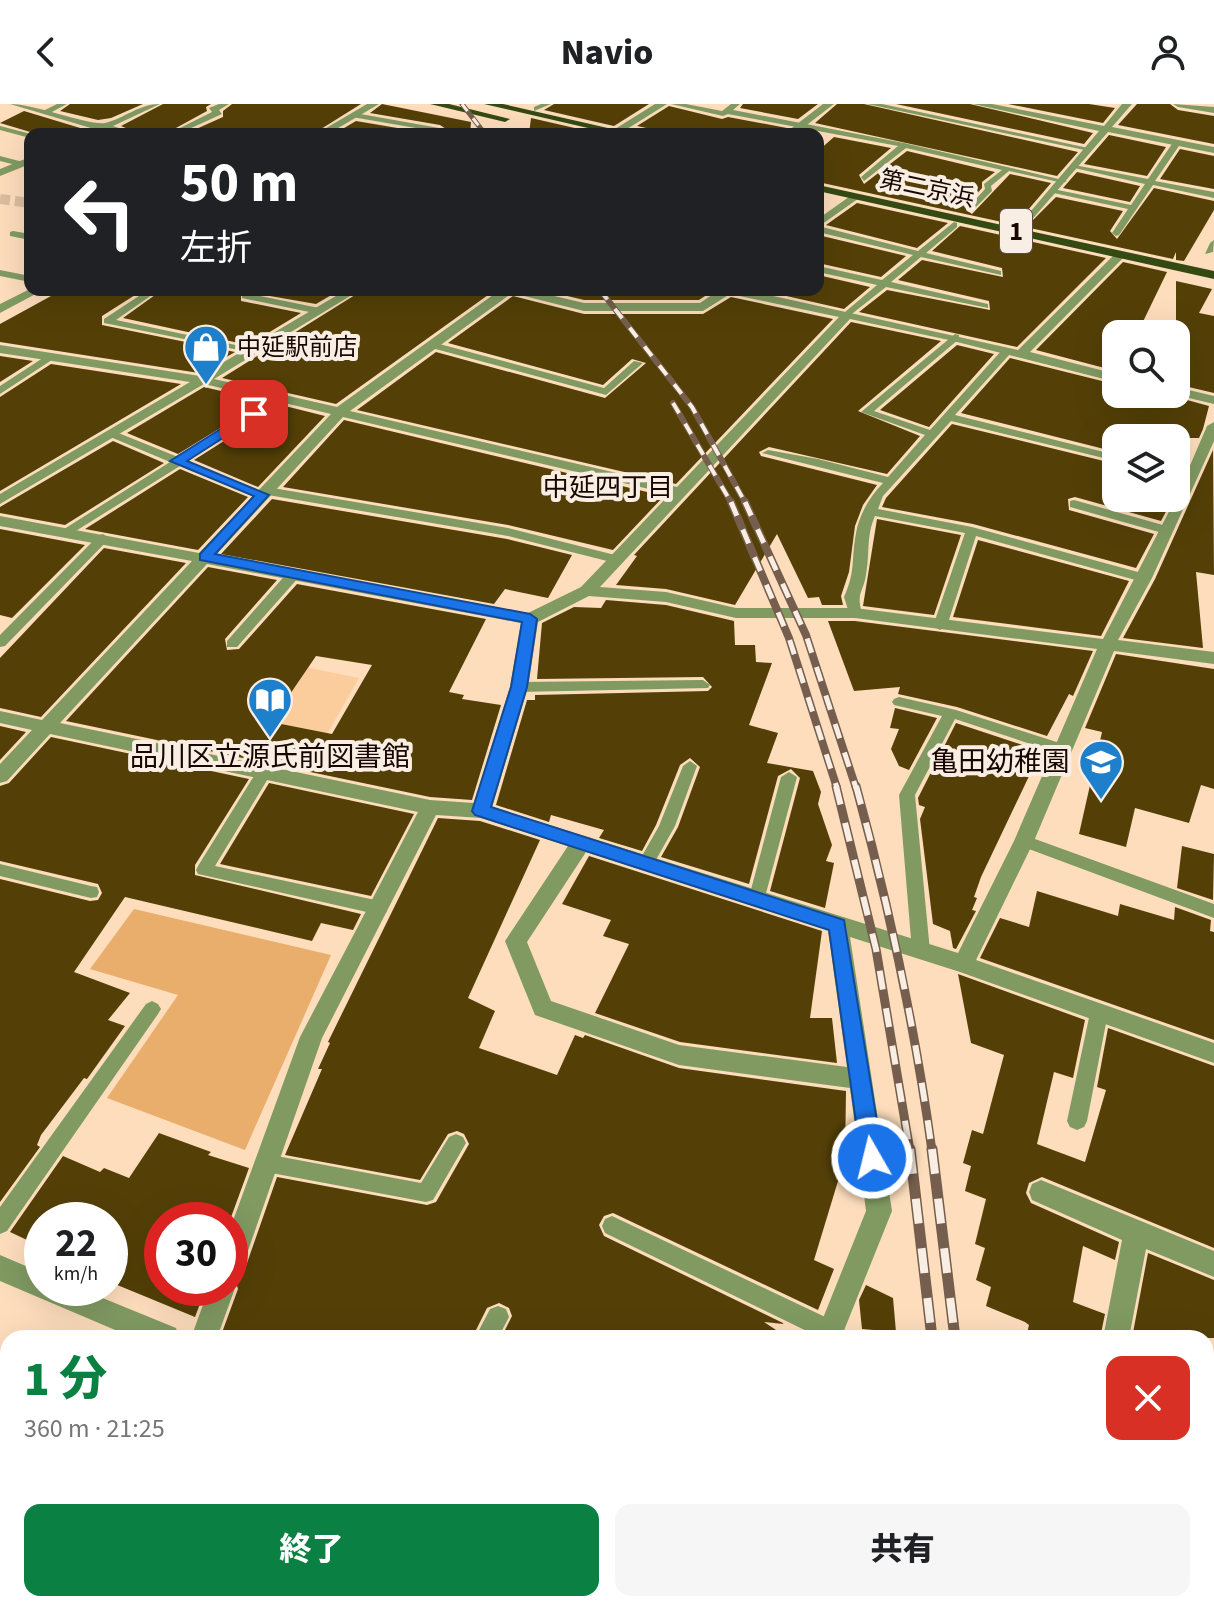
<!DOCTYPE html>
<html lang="ja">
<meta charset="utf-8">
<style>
:root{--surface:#fff;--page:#f6f6f6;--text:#202124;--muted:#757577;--accent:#0b8043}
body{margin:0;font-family:"Source Sans 3","Noto Sans JP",sans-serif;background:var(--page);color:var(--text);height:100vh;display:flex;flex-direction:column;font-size:30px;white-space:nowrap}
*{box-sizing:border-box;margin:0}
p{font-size:26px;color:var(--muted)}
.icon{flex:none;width:44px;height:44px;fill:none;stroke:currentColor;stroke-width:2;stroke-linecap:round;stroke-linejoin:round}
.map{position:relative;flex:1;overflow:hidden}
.side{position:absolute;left:0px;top:1226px;width:1214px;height:282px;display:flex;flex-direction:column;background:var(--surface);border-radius:24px 24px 0 0;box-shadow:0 8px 32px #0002}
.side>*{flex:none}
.top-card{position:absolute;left:24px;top:24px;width:800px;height:168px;border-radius:16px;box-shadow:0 8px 32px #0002;background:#202124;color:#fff;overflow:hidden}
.tools{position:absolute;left:1102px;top:216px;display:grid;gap:16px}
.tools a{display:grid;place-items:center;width:88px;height:88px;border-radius:16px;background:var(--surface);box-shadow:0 8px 32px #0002;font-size:40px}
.speed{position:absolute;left:24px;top:1098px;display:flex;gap:16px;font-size:40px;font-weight:700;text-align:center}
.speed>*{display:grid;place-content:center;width:104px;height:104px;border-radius:50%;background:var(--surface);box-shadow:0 8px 32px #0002;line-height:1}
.speed small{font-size:20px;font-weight:400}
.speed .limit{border:12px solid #d22;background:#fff;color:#111}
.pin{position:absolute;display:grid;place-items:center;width:68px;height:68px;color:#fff;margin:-34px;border-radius:16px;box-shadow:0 4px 12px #0006}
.me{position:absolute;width:88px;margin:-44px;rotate:352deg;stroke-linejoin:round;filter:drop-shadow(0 0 6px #0008)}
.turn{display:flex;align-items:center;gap:28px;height:168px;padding:0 24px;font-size:36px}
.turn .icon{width:104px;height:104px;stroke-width:2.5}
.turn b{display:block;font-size:56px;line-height:68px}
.round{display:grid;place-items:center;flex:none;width:84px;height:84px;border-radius:16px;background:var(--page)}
.overview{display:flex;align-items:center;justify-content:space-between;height:136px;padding:0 24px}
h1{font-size:48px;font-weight:800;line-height:60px;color:var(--accent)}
.primary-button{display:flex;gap:16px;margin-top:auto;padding:16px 24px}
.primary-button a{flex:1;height:92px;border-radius:16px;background:var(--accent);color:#fff;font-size:32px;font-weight:800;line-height:92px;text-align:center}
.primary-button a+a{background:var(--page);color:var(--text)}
header{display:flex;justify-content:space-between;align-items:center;height:104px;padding:0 24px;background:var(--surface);font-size:36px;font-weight:800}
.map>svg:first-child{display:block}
.built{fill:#fccd9c}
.green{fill:#e9ad6c}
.building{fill:#544007;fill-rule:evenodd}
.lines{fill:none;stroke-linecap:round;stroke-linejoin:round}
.pedestrian-tunnel{stroke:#dbbda0;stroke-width:10;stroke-dasharray:10 5;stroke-linecap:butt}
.service{fill:#819a62;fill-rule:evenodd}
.minor{fill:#819a62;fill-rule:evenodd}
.tertiary{fill:#819a62;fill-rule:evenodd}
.trunk{fill:#344a12;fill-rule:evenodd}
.rail-far4-casing{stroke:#755e4d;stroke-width:5}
.rail-far3-casing{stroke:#755e4d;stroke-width:6}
.rail-far2-casing{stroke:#755e4d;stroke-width:8}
.rail-far1-casing{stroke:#755e4d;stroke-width:9}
.rail-casing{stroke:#755e4d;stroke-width:11}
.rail-far4{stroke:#f9eee3;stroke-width:3;stroke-dasharray:9;stroke-linecap:butt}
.rail-far3{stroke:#f9eee3;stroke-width:4;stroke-dasharray:12;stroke-linecap:butt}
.rail-far2{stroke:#f9eee3;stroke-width:5;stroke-dasharray:15;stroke-linecap:butt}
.rail-far1{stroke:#f9eee3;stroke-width:6;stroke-dasharray:19;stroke-linecap:butt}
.rail{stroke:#f9eee3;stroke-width:8;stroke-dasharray:25;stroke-linecap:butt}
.route{fill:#1a73e8;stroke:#114b97;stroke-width:2}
.labels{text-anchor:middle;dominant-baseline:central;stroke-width:8;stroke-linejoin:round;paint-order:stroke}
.far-street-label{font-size:24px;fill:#180700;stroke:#f9eee3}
.far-poi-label{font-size:24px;fill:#180700;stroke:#f9eee3;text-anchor:start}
.shield{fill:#f9eee3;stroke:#5c4c44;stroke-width:2}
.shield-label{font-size:26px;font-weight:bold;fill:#180700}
.far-neighbourhood-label{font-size:26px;fill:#180700;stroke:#f9eee3}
.poi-label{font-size:28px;fill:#180700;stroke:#f9eee3}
</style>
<header><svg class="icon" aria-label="back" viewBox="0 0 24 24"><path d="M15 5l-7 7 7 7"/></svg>Navio<svg class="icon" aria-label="person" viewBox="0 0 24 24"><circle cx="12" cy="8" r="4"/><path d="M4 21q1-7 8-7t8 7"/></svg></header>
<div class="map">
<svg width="1214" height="1507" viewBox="0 0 1214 1507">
<rect width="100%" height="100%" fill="#fdddbc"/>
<path class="built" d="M225,547L359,574L306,667L157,637Z"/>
<path class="green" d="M134,805L331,851L245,1046L107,994L178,891L90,865Z
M1206,1406L1214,1409V1488L1209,1507H1127L1128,1500H1206Z
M413,1500H544L554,1507H410Z"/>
<path class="building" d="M70,0H143L111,14L98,16L60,7Z
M163,0H211L206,3L207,7L165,30H140L121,22Z
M232,0H361L313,30H185L223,13V7Z
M382,0L471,18L470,30H442L446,25L440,21L370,9Z
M554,0H649L614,22L544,6Z
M743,0H818L798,15L740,4Z
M837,0H864L1078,48L1057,72L815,19Z
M896,0H970L1093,29L1084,40Z
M1008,0H1089L1115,4L1103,19Z
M1137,0H1170L1178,6L1214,12V40L1118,21Z
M669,2L722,15L728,13L787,24L781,30H675L637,22Z
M24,7L100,30H101H37L0,19Z
M531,14L601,30H529Z
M356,17L433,30H334Z
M1109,31L1166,43L1147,72L1084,60Z
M834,33L891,44L859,71L864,80L907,47L995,68L982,78V84L966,102V106L972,110L1010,70L1051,79L1022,113L1021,117L1027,122L1056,93L1123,107L1110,127L1117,135L1154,84L1214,97V106L1184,157L1176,156V148L1173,155L818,78V47Z
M1180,45L1214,52V85L1160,75Z
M1077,68L1140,82L1130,98L1063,84Z
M857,99L948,119L917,144L826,121Z
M960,122L1106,154L1017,243L859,208L887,186L990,206L989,197L898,176L922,156L1003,173L1002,164L932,147Z
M818,131L906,152L881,173L818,159Z
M1123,158L1167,168L1137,230H1116V267L1036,246Z
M818,171L870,183L844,205L760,186H818Z
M1176,177L1212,185L1199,209L1214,212V289L1176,280Z
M62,186H143L102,212V221L235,248L199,269L0,238V220Z
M162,186H340L316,200L241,187V197L301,209L248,241L123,214Z
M363,186H495L336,300L222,274Z
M542,186H714L699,196H584Z
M513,192L584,210H703L731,193L833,215L676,380L357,306L436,248L605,294L646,259L632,255L603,281L448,239Z
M851,218L941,237L858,307L920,332L887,370L769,343L759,348L761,352L877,381L863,401L855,422L849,468L841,492L843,501H822L819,493L808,494L777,430L735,501L666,485L616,481L637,452L634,451Z
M957,241L994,250L929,323L880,306Z
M0,252L33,257L0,278Z
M1010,254L1114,280L1109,290H1165L1209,302L1203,325L1199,334H1116V348L961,309Z
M51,260L181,280L0,387V293Z
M204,283L264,297L178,350L127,329Z
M281,301L325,312L258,383L194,356Z
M344,316L664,392L613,446L508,421L283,383Z
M952,320L1116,360V376L1108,394H1148L1170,400L1161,417L1075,393L1068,395L1069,406L1154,430L1136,464L973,420L882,403L886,394Z
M113,337L164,359L65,421L0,409V403Z
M1213,346L1214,471L1196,468L1203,544L1123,534L1155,475Z
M180,365L248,393L198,446L85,425Z
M272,395L507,435L572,451L548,494L505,485L494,500L221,450Z
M877,415L961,431L934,511L863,502Z
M0,425L85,441L12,514L0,511Z
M978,436L1129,477L1101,532L953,513Z
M104,444L186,459L41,613L0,604V554Z
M208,463L277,476L225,535L227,546L239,545L297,480L486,515L449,588L464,591L462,595L501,601L472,696L430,693L66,617ZM316,552L372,561L332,630L271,618Z
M606,496L666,501L734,517L735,541H755L756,558L772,559L749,621L778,629L767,659L813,667L821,688L818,700L832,741L826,757L834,759L825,804L770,787L800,674L791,665L778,672L749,780L661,753L678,723L700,663L690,654L680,661L656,721L642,747L599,734L604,726L551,711L549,718L496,701L527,596H535V591L708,587L712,583L703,573L537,575L542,519L574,503L601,504Z
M828,517H855L1093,547L1073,592L1069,590L1047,632L957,603L898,590L900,583L854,587Z
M1116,550L1214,565V685L1201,681L1189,719L1135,704L1126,743L1079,730L1102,628L1085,624Z
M895,604L937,614L909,666L899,662L891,645L899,625L890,624Z
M956,619L1041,647L981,773L974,793L977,794L972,806L976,807L956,845L953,844L950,827L933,820L920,715L925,703L919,701L918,694Z
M0,622L26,628L0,656Z
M51,633L249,675L195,761V771L361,810L353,826L321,819L312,837L125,793L74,868L130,889L108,916L125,922L87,975L84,974L41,1031L37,1041L40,1043L0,1098V775L90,797L98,796L102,789L98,780L0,757V682L9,679Z
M269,679L414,710L371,792L220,760Z
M438,714L480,717L540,736L468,894L495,907L479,944L557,971L575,931L583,934L585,931L679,964L846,987L845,1054L814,1156L834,1165L818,1206L613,1109L604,1112L599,1121L604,1132L785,1220L764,1218L788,1234H501L512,1212L509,1204L499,1199L487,1204L472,1234H220L238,1185L235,1175L242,1171L246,1162L277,1073L427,1101L436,1098L469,1040L464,1030L457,1027L448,1030L420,1076L285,1051L322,965H318L330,939L328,938Z
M1182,742L1214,750L1213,796L1177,784Z
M589,752L822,827L810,914H832L837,959L680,938L595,909L629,840L603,832L611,816L562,800Z
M1037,787L1118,812L1120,800L1174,816L1175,803L1211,816L1210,827L1214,828V936L980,854L1000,814L1029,823Z
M958,870L1085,916L1073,974L1054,968L1037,1040L1085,1058L1106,986L1097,983L1108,924L1214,962V1144L1042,1073L1029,1079L1026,1089L1031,1099L1119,1138L1115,1156L1083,1142L1073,1198L1105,1210L1100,1234H1026L1029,1221L1025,1218L986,1202L991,1183L976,1176L985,1144L975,1140L986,1095L965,1087L971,1062L963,1059L972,1026L983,1030L1004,951L971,939Z
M159,1029L211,1048L208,1051L249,1064L230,1116H162V1184H206L195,1213L110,1178V1116H42V1143L10,1128L63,1052L100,1068L104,1064L129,1074Z
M1148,1149L1214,1176V1234H1132Z
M866,1181L893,1194L896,1228L862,1225L859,1196Z"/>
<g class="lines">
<path class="pedestrian-tunnel" d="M0,95L30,99"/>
<path class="service" d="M57,0H67L48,10L41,8Z
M219,0H229L219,6L222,10L178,30H168L212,8L209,4Z
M541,0H551L534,7V3Z
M671,0H686L722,7L731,0H740L733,6L904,39L1067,77L1063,79L1009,67L991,82L992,87L972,107L968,104L985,85L984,80L1002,66L906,44L864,77L861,73L898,42L728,10L723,12Z
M867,0H882L1093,45L1089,47Z
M355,9L439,24L443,26L439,28L352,13Z
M0,22L31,30L30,34L0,26Z
M1174,37L1181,39L1155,77L1214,88V94L1153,81L1119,131L1116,132L1112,129L1128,105L1049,88L1053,85L1131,101L1145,80L1070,63L1074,61L1148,75Z
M0,52L23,58L24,60L20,62L0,57Z
M954,118L957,119V123L926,149L1001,167V171L921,153L891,178L988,200V204L886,183L848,213L843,210L845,208L877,181L818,168V162L882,176L913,151L818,128V122L918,147Z
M13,127L30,130V136L10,132V128Z
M1214,136L1213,148L1205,150L1210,139Z
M0,166L30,172V178L0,172Z
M148,186H159L116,216L259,246L254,249L104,219V215Z
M245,189L319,204L324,207L319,210L242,194V190Z
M955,230L959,231V235L874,307L930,326L1002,246L1006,245L1011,248L1010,250L955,311L1116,351V357L951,317L883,392L878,405L972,423L1149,471V477H1139L976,432L947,522L940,526L933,522L965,429L875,412C866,432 870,450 866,471C863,489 856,489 862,509L860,512H850L844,493C856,467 851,455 856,429C859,411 870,392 883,379L762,349L768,346L818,355L888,373L925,331L861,308Z
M432,238L604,284L634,257L643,259L606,291L428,243L427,241Z
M49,250L58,252L0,290V282Z
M280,291L284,292V296L188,357L261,387L267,383L508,424L619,452L621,455L615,459L508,432L268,391L262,395L180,362L71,430L67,431L61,427L170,358L108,332V328H116L178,353Z
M1176,365L1195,370L1197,372L1191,375L1176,372Z
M1074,396L1170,423L1172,426L1166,430L1070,403V397Z
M103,430L109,434L107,437L5,542L0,543V531L99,431Z
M294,466L300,470L299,473L237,543H227V537L289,467Z
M703,576L710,581L708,584L519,588L512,583L519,578Z
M899,593L956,606L1066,641L1068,645L1061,650L955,615L915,691L930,847L927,852L921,854L915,852L912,847L899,691L942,612L894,601L892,598L894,595Z
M690,657L697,662L675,722L652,763H640L638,759L659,722L683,662Z
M264,663L272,668L215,762L380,797L386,799L388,804L386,809L380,811L198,770L196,766L198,762L259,664Z
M789,668L797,673L765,793L763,798H751L749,793L781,673Z
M1024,731L1214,800V814L1018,741L1016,737Z
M0,760L91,782L97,783L99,788L97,793L91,794L0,772Z
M152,897L158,900L161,905L158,910L7,1127L0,1130V1103L146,900Z
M1099,901L1105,904L1108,909L1087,1017L1084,1023L1077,1026L1070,1023L1067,1017L1090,909L1093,904Z
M456,1030L463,1033L466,1039L433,1096L426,1098L266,1068L259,1065L256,1059L259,1053L266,1050L421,1079L449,1033Z
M612,1112L840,1220L843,1228L840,1234H821L605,1129L602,1122L605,1115Z
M498,1202L506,1205L509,1213L498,1234H475L490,1205Z"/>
<path class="minor" d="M10,0C35,0 90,22 105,19C125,14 139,0 160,0L113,22L137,30L101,27Z
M367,0H379L328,30H316Z
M655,0H667L619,30H607Z
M823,0H834L795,30H784Z
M973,0H992L1104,22L1122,0H1132L1112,23L1214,43V49L1108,28L1029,119L1024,116L1025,114L1099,27Z
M1173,0L1214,3V9L1178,3Z
M30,53V60L0,72V65Z
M853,90L862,92L818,123V115Z
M1117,148L1127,150L1030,248L1116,270V278L949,236L850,215L600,483L666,488L736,504H855L1103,535L1176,394L1207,322L1214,318V337L1152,474L1118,536L1214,548V560L1114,547L1034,737L976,856L1214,939V959L960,868L850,833L892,1107L841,1234H815L866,1107L850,984L679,961L535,911L505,837L568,742L481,714L436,711L322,934L243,1161L239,1170L230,1174V1125L300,933L418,708L50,630L7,677L0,679V660L32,626L0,619V607L42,616L192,457L0,422V412L199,449L331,310L204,280L0,400V390L190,278L0,249V241L200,272L346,186H360L214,275L337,303L500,186H529L584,199H700L719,186H746L1018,246ZM512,189L584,207H703L730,190L839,213L677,383L350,307ZM343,313L670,390L581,483L528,509L215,452ZM207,460L521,519L510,583L474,699L430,696L60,619ZM589,492L666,498L736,514H855L1097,545L1014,737L958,849L492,703L528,583L538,518ZM586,748L828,826L847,963L679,941L551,897L527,838Z
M30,185L43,186L0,209V200Z
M1176,283L1214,292V300L1172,290H1176Z
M1041,1076L1214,1147V1173L1146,1145L1129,1234H1103L1122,1136L1032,1096L1029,1088L1032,1080Z
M230,1174L235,1184L217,1234H191L209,1184H230Z
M1206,1374L1214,1378V1408L1206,1404Z
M37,1500H70L67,1507H35Z
M612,1500H645L642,1507H610Z"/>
<path class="tertiary" d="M0,1151L42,1169V1184H78L176,1224L179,1234H134L0,1177Z
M585,1500H622L624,1507H588Z"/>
<path class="trunk" d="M430,0H449L510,15L505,18Z
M484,0H503L634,30H614Z
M818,81L1214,167V175L818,87Z"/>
<g class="rail-far4-casing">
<path id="rail-far4" d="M462,0L485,30"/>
</g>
<g class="rail-far3-casing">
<path id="rail-far3" d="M600,186L692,303L746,400
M673,299L732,400"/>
</g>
<g class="rail-far2-casing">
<path id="rail-far2" d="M731,398L789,534L837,684
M745,398L806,531L856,684"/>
</g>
<g class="rail-far1-casing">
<path id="rail-far1" d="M836,682L876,845L910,1047
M856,682C889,802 915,923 932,1047"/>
</g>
<g class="rail-casing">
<path id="rail" d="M910,1045L932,1234
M932,1045L955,1234
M949,1500L950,1507
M975,1500V1507"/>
</g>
<use href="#rail-far4" class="rail-far4"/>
<use href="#rail-far3" class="rail-far3"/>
<use href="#rail-far2" class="rail-far2"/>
<use href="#rail-far1" class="rail-far1"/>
<use href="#rail" class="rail"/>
</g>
<path class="route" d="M249,307L260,310L187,357L269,391L215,450L530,510L537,515L527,583L491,703L844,816L883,1054L880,1061L872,1064L864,1061L861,1054L829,826L475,711L472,707L511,583L522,518L200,456V450L254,392L170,357Z"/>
<defs>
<g id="shop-pin" transform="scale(2.3)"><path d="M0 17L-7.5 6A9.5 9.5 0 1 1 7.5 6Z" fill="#1e7fcb" stroke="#f9eee3"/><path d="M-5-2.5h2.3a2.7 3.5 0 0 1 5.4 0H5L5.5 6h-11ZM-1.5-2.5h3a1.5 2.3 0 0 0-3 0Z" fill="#fff"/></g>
<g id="library-pin" transform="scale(2.3)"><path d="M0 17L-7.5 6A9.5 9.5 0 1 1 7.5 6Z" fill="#1e7fcb" stroke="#f9eee3"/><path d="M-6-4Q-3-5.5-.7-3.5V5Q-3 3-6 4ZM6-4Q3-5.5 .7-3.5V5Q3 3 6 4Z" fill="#fff"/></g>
<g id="school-pin" transform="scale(2.3)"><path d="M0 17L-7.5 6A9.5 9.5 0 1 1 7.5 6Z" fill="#1e7fcb" stroke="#f9eee3"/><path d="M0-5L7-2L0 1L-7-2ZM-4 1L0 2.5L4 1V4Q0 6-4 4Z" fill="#fff"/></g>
</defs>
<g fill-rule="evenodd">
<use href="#shop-pin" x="206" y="243"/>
<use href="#library-pin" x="270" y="596"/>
<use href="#school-pin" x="1101" y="658"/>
</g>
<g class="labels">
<g class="far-street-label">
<text transform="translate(927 85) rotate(12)">第二京浜</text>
</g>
<g class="far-poi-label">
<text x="237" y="243">中延駅前店</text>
</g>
<rect class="shield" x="1000" y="105" width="32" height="44" rx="6"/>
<g class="shield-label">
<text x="1016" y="127">1</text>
</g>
<g class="far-neighbourhood-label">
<text x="608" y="383">中延四丁目</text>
</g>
<g class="poi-label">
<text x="270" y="653">品川区立源氏前図書館</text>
<text x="1070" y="658" text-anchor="end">亀田幼稚園</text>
</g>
</g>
</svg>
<div class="tools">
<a><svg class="icon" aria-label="search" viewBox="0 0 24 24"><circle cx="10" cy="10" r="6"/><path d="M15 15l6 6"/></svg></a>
<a><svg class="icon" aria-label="layers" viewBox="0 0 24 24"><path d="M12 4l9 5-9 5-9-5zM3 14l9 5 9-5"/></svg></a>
</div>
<div class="speed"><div>22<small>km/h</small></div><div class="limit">30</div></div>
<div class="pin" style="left:254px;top:310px;background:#d93025"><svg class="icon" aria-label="arrive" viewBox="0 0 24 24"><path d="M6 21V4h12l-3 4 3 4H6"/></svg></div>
<svg class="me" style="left:872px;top:1054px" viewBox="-20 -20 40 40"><circle r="17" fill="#1a73e8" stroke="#fff" stroke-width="3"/><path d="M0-11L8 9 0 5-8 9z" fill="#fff"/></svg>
<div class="top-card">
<div class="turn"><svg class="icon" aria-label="left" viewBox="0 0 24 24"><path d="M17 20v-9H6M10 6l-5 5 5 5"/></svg><div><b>50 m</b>左折</div></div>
</div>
<section class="side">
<div class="overview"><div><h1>1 分</h1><p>360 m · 21:25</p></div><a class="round" style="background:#d93025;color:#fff"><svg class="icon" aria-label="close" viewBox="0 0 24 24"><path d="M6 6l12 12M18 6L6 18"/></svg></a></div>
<div class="primary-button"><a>終了</a><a>共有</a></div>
</section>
</div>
